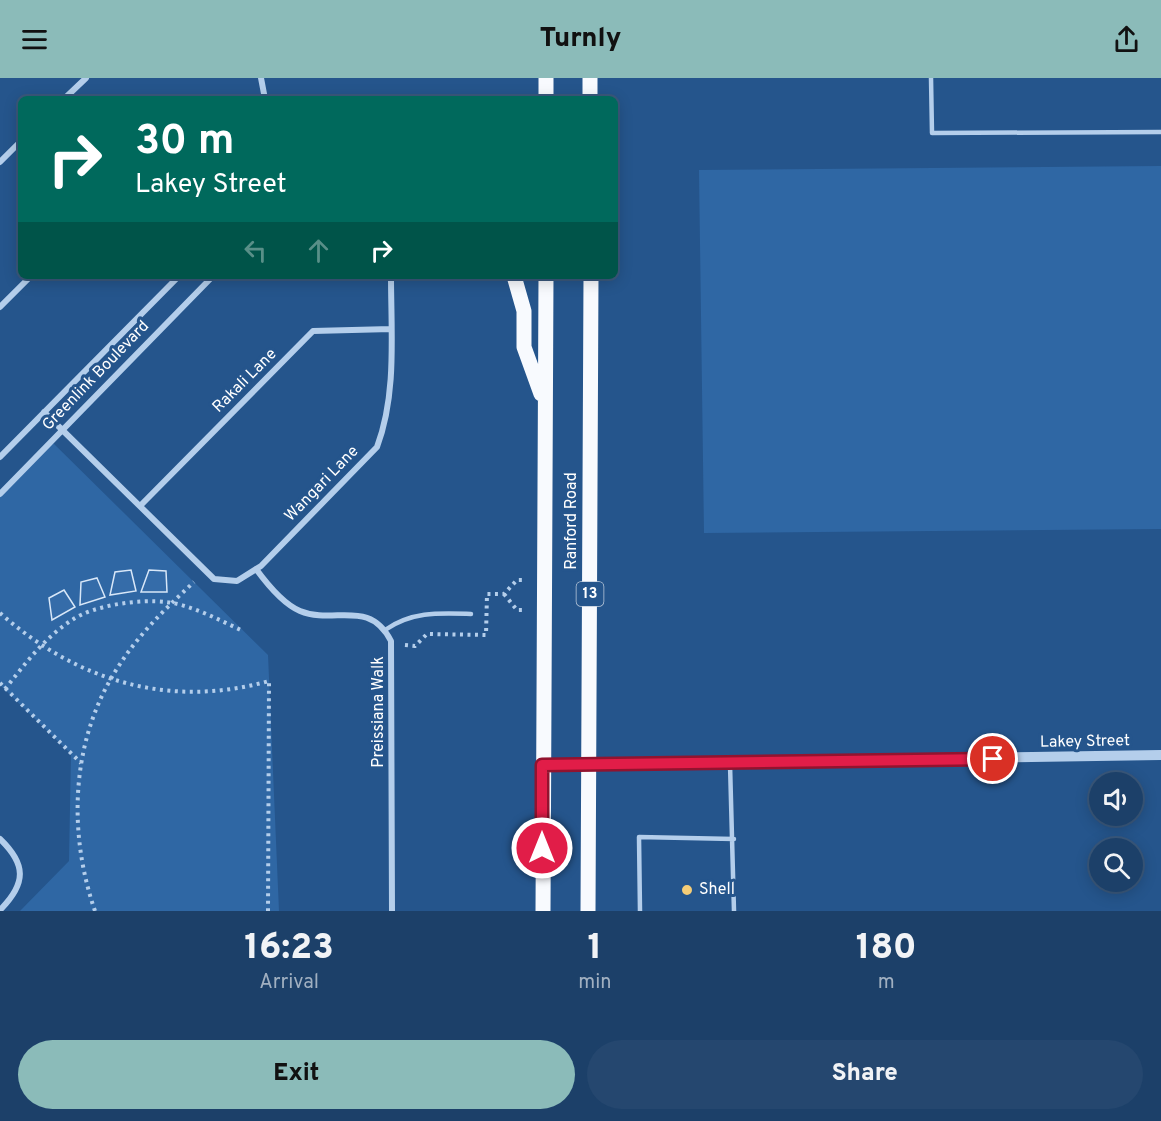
<!DOCTYPE html>
<style>
:root{--surface:#1c4069;--page:#25476f;--text:#f1f3f6;--muted:#a0afc0;--line:#3a597d;--accent:#8bbbb9}
body{margin:0;font-family:Overpass,sans-serif;background:var(--page);color:var(--text);height:100vh;display:flex;flex-direction:column;font-size:22px;white-space:nowrap}
*{box-sizing:border-box;margin:0}
p{font-size:20px;color:var(--muted)}
.icon{flex:none;width:33px;height:33px;fill:none;stroke:currentColor;stroke-width:2;stroke-linecap:round;stroke-linejoin:round}
.map{position:relative;height:833px;overflow:hidden}
.drawer{display:flex;flex-direction:column;background:var(--surface);flex:1}
.drawer>*{flex:none}
.top-card{position:absolute;left:18px;top:18px;width:600px;height:183px;border-radius:9px;box-shadow:0 3px 15px #0003,0 0 0 2px var(--line);background:#00695c;color:#fff;overflow:hidden}
.tools{position:absolute;left:1089px;top:694px;display:grid;gap:12px}
.tools a{display:grid;place-items:center;width:54px;height:54px;border-radius:50%;background:var(--surface);box-shadow:0 3px 15px #0003,0 0 0 2px var(--line);font-size:30px}
.pin{position:absolute;display:grid;place-items:center;width:51px;height:51px;color:#fff;margin:-26px;border:3px solid #fff;border-radius:50%;box-shadow:0 2px 6px #0007}
.me{position:absolute;width:66px;margin:-33px;rotate:0deg;stroke-linejoin:round;filter:drop-shadow(0 0 4px #0008)}
.turn{display:flex;align-items:center;gap:21px;height:126px;padding:0 18px;font-size:27px}
.turn .icon{width:78px;height:78px;stroke-width:2.5}
.turn b{display:block;font-size:42px;line-height:51px}
.lanes{display:flex;align-items:center;height:57px;padding:0 18px;background:#0003;justify-content:center;gap:30px;direction:ltr}
.lanes .off{opacity:.35}
.eta{display:flex;justify-content:space-evenly;align-items:center;height:102px;text-align:center}
.eta b{font-size:36px;font-weight:800;line-height:42px}
.button{display:flex;gap:12px;margin-top:auto;padding:12px 18px}
.button a{flex:1;height:69px;border-radius:36px;background:var(--accent);color:#111;font-size:24px;font-weight:800;line-height:69px;text-align:center}
.button a+a{background:var(--page);color:var(--text)}
header{display:flex;justify-content:space-between;align-items:center;height:78px;padding:0 18px;background:var(--accent);color:#111;font-size:27px;font-weight:800}
.map>svg:first-child{display:block}
.green{fill:#2f67a4}
.building{fill:#356ca9;stroke:#d8e7f8;stroke-width:1.5}
.lines{fill:none;stroke-linecap:round;stroke-linejoin:round}
.path{stroke:#b4ceeb;stroke-width:4;stroke-dasharray:3 4.5;stroke-linecap:butt}
.service{stroke:#b4ceeb;stroke-width:4.5}
.minor{stroke:#b4ceeb;stroke-width:6}
.tertiary{stroke:#b4ceeb;stroke-width:10}
.primary{stroke:#f8fafe;stroke-width:15}
.route-casing{stroke:#92132f;stroke-width:15}
.route{stroke:#e11d48;stroke-width:10}
.poi-dot{fill:#f5cd77;stroke:#25558c;stroke-width:2}
.labels{text-anchor:middle;dominant-baseline:central;stroke-width:6;stroke-linejoin:round;paint-order:stroke}
.shield{fill:#25558c;stroke:#beccdc;stroke-width:1.5}
.shield-label{font-size:15px;font-weight:bold;fill:#fff}
.street-label{font-size:16px;fill:#fff;stroke:#25558c}
.poi-label{font-size:16px;fill:#fff;stroke:#25558c;text-anchor:start}
</style>
<header><svg class="icon" aria-label="menu" viewBox="0 0 24 24"><path d="M4 6h16M4 12h16M4 18h16"/></svg>Turnly<svg class="icon" aria-label="share" viewBox="0 0 24 24"><path d="M12 15V3M7 8l5-5 5 5M5 13v7h14v-7"/></svg></header>
<div class="map">
<svg width="1161" height="833" viewBox="0 0 1161 833">
<rect width="100%" height="100%" fill="#25558c"/>
<path class="green" d="M1161,88V451L704,455L699,92Z
M51,363L268,577L279,833H20L69,783L71,676L0,607V415Z"/>
<path class="building" d="M131,492L136,513L110,517L115,494Z
M149,492L166,493L167,514H141Z
M97,500L105,519L80,527L81,504Z
M64,512L75,529L52,542L49,520Z"/>
<g class="lines">
<path class="path" d="M504,516L517,532H525
M0,535C77,603 169,631 269,603L268,833
M405,567L415,568L427,556L486,557L487,516H504L517,502H525
M0,605L81,685
M5,611C25,586 45,559 72,542C94,527 139,521 166,524C192,527 219,542 243,553
M95,833C67,752 71,659 120,586C140,555 167,529 194,504"/>
<path class="service" d="M931,0L932,55L1161,54
M385,552C412,533 440,535 471,536
M730,686L734,833
M640,833L639,759L734,761"/>
<path class="minor" d="M261,0L265,21
M64,21L86,0
M0,84L21,63
M0,229L31,198
M44,334L214,501L237,503L261,488L377,369C397,316 391,255 391,198
M0,379L179,198
M0,416L213,198
M140,428L313,253L391,251
M256,491C267,506 283,526 300,533C334,547 369,520 391,563L392,833
M0,761C26,786 27,805 0,832"/>
<path class="tertiary" d="M542,687L1161,677"/>
<path class="primary" d="M546,0V21
M590,0V21
M514,198L524,233V269L541,316
M543,833L546,198
M588,833L591,198"/>
</g>
<g class="lines">
<g class="route-casing">
<path id="route" d="M542,770V687L993,681"/>
</g>
<use href="#route" class="route"/>
</g>
<circle class="poi-dot" cx="687" cy="812" r="6"/>
<g class="labels">
<rect class="shield" x="576.5" y="504" width="27" height="24" rx="4.5"/>
<g class="shield-label">
<text x="590" y="516">13</text>
</g>
<g class="street-label">
<text transform="translate(96 298) rotate(-46)">Greenlink Boulevard</text>
<text transform="translate(245 303) rotate(-45)">Rakali Lane</text>
<text transform="translate(322 406) rotate(-46)">Wangari Lane</text>
<text transform="translate(572 443) rotate(-90)">Ranford Road</text>
<text transform="translate(379 634) rotate(-90)">Preissiana Walk</text>
<text transform="translate(1085 664) rotate(-1)">Lakey Street</text>
</g>
<g class="poi-label">
<text x="699" y="812">Shell</text>
</g>
</g>
</svg>
<div class="tools">
<a><svg class="icon" aria-label="sound" viewBox="0 0 24 24"><path d="M4 9h4l5-4v14l-5-4H4zM17 9q2 3 0 6"/></svg></a>
<a><svg class="icon" aria-label="search" viewBox="0 0 24 24"><circle cx="10" cy="10" r="6"/><path d="M15 15l6 6"/></svg></a>
</div>
<div class="pin" style="left:993px;top:681px;background:#d93025"><svg class="icon" aria-label="arrive" viewBox="0 0 24 24"><path d="M6 21V4h12l-3 4 3 4H6"/></svg></div>
<svg class="me" style="left:542px;top:770px" viewBox="-20 -20 40 40"><circle r="17" fill="#e11d48" stroke="#fff" stroke-width="3"/><path d="M0-11L8 9 0 5-8 9z" fill="#fff"/></svg>
<div class="top-card">
<div class="turn"><svg class="icon" aria-label="right" viewBox="0 0 24 24"><path d="M7 20v-9h11M14 6l5 5-5 5"/></svg><div><b>30 m</b>Lakey Street</div></div>
<div class="lanes"><svg class="icon off" aria-label="left" viewBox="0 0 24 24"><path d="M17 20v-9H6M10 6l-5 5 5 5"/></svg><svg class="icon off" aria-label="ahead" viewBox="0 0 24 24"><path d="M12 20V5M6 11l6-6 6 6"/></svg><svg class="icon" aria-label="right" viewBox="0 0 24 24"><path d="M7 20v-9h11M14 6l5 5-5 5"/></svg></div>
</div>
</div>
<section class="drawer">
<div class="eta">
<div><b>16:23</b><p>Arrival</p></div>
<div><b>1</b><p>min</p></div>
<div><b>180</b><p>m</p></div>
</div>
<div class="button"><a>Exit</a><a>Share</a></div>
</section>
